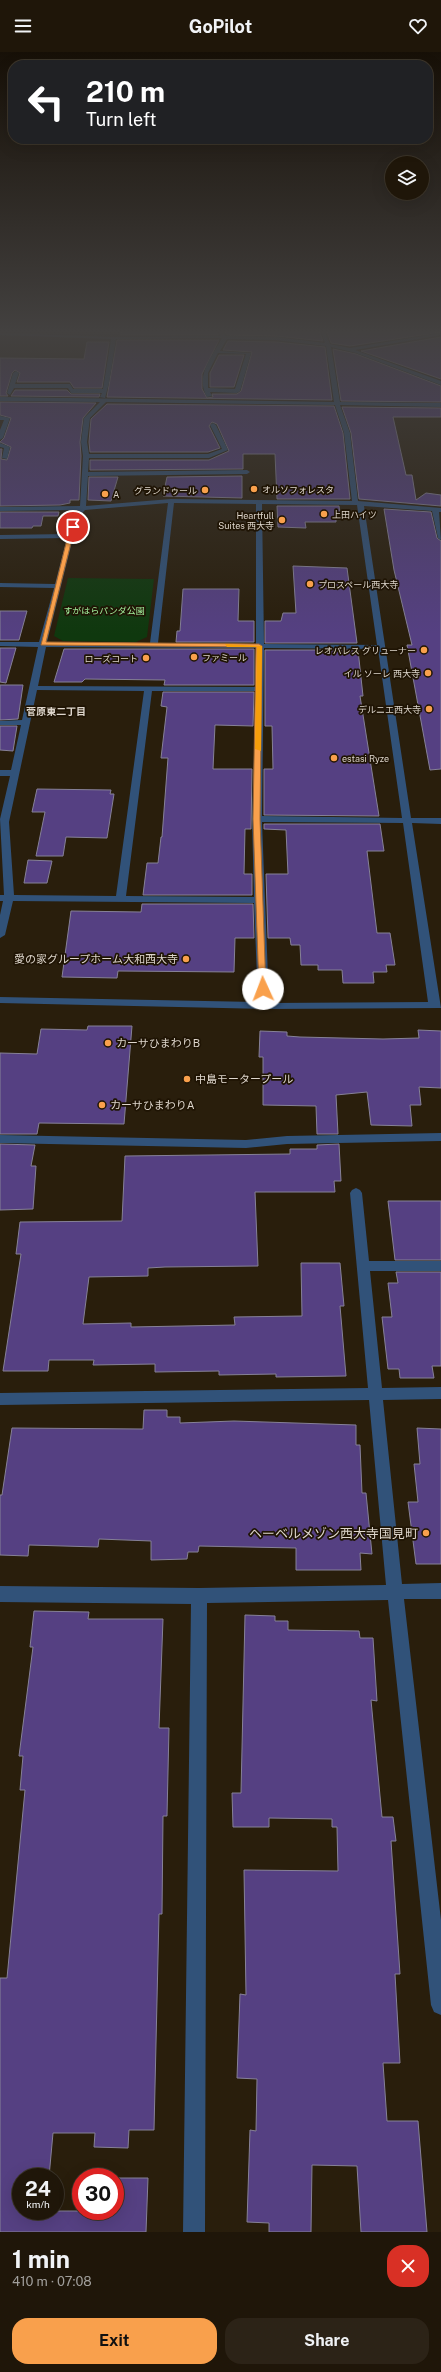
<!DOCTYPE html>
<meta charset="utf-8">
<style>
:root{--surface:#1f1609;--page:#2c2317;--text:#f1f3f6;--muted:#a19f9c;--line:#3c352a;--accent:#f9a04c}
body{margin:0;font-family:"Public Sans","Noto Sans JP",sans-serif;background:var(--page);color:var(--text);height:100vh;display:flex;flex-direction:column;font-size:15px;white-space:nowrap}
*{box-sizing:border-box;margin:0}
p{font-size:13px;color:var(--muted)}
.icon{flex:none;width:22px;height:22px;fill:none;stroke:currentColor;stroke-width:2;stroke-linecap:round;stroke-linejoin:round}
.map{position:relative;height:2180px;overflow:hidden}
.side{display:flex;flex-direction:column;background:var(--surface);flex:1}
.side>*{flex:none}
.banner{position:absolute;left:8px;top:8px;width:425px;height:84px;border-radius:16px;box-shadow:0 4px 16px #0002,0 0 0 1px var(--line);background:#202124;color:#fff;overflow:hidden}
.tools{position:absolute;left:385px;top:104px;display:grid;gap:8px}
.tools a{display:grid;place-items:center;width:44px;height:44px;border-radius:50%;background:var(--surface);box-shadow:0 4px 16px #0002,0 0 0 1px var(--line);font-size:20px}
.speed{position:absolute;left:12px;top:2116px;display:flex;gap:8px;font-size:20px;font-weight:700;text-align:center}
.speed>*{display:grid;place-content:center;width:52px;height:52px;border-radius:50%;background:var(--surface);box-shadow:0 4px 16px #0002,0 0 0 1px var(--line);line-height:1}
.speed small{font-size:10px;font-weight:400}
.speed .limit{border:6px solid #d22;background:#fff;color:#111}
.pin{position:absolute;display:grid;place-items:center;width:34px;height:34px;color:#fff;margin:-17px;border:2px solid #fff;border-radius:50%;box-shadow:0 1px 4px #0007}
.me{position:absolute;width:44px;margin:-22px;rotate:358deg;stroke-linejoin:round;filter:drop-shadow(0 0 3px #0008)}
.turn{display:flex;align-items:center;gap:14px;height:84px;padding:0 12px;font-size:18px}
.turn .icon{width:52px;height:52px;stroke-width:2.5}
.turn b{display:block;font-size:28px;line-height:34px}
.round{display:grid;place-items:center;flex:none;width:42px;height:42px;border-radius:16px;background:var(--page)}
.overview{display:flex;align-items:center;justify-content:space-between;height:68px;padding:0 12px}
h1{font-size:24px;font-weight:700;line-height:30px}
.primary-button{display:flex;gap:8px;margin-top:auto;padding:8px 12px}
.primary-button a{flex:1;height:46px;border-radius:16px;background:var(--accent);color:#111;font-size:16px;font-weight:700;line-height:46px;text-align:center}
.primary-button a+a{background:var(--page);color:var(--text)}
header{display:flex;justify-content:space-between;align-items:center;height:52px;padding:0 12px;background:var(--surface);font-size:18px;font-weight:700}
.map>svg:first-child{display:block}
.green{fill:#0f380e}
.building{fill:#554082;stroke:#868197}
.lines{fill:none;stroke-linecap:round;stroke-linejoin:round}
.minor{fill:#315279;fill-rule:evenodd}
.route{fill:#f9a04c;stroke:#a26831}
.slow{fill:#f59e0b}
.poi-dot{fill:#f9a04c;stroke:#1f1404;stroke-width:1.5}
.labels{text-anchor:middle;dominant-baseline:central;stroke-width:3.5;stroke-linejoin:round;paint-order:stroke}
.far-poi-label{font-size:9px;fill:#ded6cc;stroke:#1f1404;text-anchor:start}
.far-park-label{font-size:9px;fill:#a2f19d;stroke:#1f1404}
.far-neighbourhood-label{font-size:10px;font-weight:bold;fill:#ded6cc;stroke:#1f1404}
.poi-label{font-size:11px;fill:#ded6cc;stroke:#1f1404;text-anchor:start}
.near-poi-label{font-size:13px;fill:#ded6cc;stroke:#1f1404;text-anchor:end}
</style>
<header><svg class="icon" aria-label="menu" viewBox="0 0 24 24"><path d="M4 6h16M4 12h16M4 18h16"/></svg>GoPilot<svg class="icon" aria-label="heart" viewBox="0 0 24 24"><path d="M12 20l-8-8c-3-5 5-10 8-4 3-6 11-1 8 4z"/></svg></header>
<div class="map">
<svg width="441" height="2180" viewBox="0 0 441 2180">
<rect width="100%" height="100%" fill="#291e0c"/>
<path class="green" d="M68,526L154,527L147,585L136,590L63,589L54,584Z"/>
<path class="building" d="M123,277H206L205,279L216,278L218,283H120Z
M275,277L319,278L323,289L276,284L227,283L224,278Z
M326,277H441V280L350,294L331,291Z
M441,285V327L361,299Z
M117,288H219L202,322V337L207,346L213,345L212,342H237L241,339L252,300L223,298L228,289L276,290L325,295L332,348L107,345Z
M87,290H109L102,336H74L70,330H17L20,321L15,318L12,321L6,341L8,344H0V306L84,307Z
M333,297L356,302L441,334V350L341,349Z
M219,303H244L234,335H210V321Z
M15,338H67L71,342H100L99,345L11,344Z
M0,350L96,351L83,366L80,390L81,404L79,448H70V451L60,453L0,454V397H2L1,407L7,408L11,395L0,390L4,386L11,366L0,363Z
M107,352L334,354L343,381L350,447H277L275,402H243V417L90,418V408H209L229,399L217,372L212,370L209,374L220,396L208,400H90L89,390L91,367Z
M342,355L441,356V365H393L406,423H412L416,448L426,441L441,443V454L359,447L351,381Z
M242,424V446L163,444L167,425Z
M89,425H118L111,449L88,448Z
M277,454H339L340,462H336V470H305L306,476L278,475Z
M384,457L431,460L437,486L441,489V717L430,718L407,593H412L394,518Z
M0,460H59L58,464H43L41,474H33L32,476H0Z
M293,514L347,516L357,591H265V569H281L283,561H296Z
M183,537H239L238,569H254V590H176L177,579H180Z
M0,559H27L19,588H0Z
M0,596H16L6,631L0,630Z
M64,597H254V633H164L165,628L85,627L82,630H54Z
M265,598H358L363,644H360L379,764L264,763V717H273L272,674H265Z
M0,633H23L18,667L0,668Z
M163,640H254L253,674L215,673L213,717H252L251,777H245L244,822H252V843H143L147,811H158L161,785H162L168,706H161L167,655L161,654Z
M0,674H17L13,699L0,698Z
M37,737L111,738L110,742H114L107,786L66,785L63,804H36L45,760H32Z
M264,772H380L384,799H367L377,881H390L395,913H386L387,920H373L374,931H343L342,918H318V913H301L300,893H291L290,886H268L266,822H288L286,778L264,777Z
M28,808L52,809L47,831H24Z
M142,852H253L254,886H235L234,920L118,919L117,926L62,925L71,859L141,860Z
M88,974H132L124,1072L39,1071L37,1082H0V1001L37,1002L41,977L87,978Z
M418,978L441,979V1036L419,1035L421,1053H410L412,1074L371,1073L367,1040L336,1043L338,1082H317L316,1054L263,1053V1005H259L260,979L287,980V984L300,985L383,987L419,986Z
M0,1092L35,1093L31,1114H36L33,1157L0,1158Z
M339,1092L341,1129H334L335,1140H255L258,1214L165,1215L148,1216V1224L89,1225L83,1272L131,1271V1275L235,1273L234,1265L302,1264L301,1211H340L344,1254H340L346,1324L276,1325V1322L219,1323V1319L155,1320V1312L93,1313L94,1308H49L48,1319H3L21,1202H16L20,1170L122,1169L125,1104L290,1102V1097H317V1093Z
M388,1149H441V1208H395Z
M396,1220H441V1314H432L434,1326H400L399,1317H388L382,1265H392L388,1231H398Z
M144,1358H167V1365H180V1371L234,1369L356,1373V1393H360L362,1441H366L372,1502L360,1501L361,1518H296V1496L199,1494L198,1500H188L187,1507L151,1508V1489L99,1487L98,1495L29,1493L28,1504L0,1503V1443H2L12,1376L143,1377Z
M417,1376L441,1377V1512H416L408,1450H418L414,1412H420Z
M34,1559L89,1560L88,1567H163L159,1676H169L167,1764H163L162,1862H159L154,2078H129L128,2096L94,2095L95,2081H53L49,2125H21V2159H115V2126H148L146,2180H0V1926H7L25,1738H20L23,1704H19L33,1595H30Z
M245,1563L275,1564V1569H288V1578L359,1579L360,1586H373L377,1649L371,1648L382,1765H393L396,1789H391L400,1922H395L400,2011H383L387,2069H418L427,2180H361L357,2114L312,2113L311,2180H269V2171L247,2170L250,2078L256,2079L257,2027L237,2026L240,1942L246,1943L244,1818L338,1819L337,1775H332V1767L269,1766V1775H233L232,1741H241Z"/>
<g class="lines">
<path class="minor" d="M217,277H221L226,284L276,285L325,291L320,277H324L330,292L350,296L441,281V283L355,298L441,329V333L356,301L331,295L340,350L441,351V355L340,353L350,381L358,449L441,456V460H439L441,488L438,486L432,459L364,454L411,766H441V772L412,771L441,956L264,957L0,951V945L258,950L254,851L13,849L5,883L0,886V863L3,849H0V843H4L0,767L10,724H0V718H11L21,673H0V669L22,668L38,595L0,594V590H39L54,536L0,535V531L55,532L67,486L0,487V483L68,482L72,466L78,458L0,459V455L80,454L83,404L81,390L84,366L100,350L0,349V345L334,350L326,294L276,288L227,287L220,299L251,301L240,339L237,341L210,340L212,344L207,345C195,324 211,306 222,286L116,287L109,331L105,346L100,345L102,341H71L68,336H14L10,343L7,341L13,321L16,319L19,321L15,332H70L73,337H103L111,287L0,283V281L115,285L221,284ZM218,301L246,302L235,337L208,336V321ZM106,350L335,353L344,381L352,449L171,447L86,454L88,424L247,422L250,420L247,418L88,420L89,406H209L228,398L216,373L213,371L210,373L222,397L208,402H89L87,390L90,366ZM168,451L150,591L47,590L78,466L85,458ZM174,451L256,452V592L158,591ZM262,452L357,453L377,593L264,592ZM46,595L256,596V635L38,634ZM264,596L378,597L402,766L262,764ZM37,638L144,639L116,844L14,843L9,770ZM152,639H256L252,767L254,845L126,844ZM262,770L403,771L428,950L269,951Z
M0,364L10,366L3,386L0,388V378L4,368H0Z
M0,391L10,395L7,407L2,406L4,396L0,395Z
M441,1081V1089L287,1092L246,1096L0,1091V1083L246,1088L287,1084Z
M356,1136L360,1138L362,1141L369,1209H441V1219H370L382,1336L441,1335V1347L383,1348L402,1532L441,1531V1547H404L441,1868V1963L434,1960L431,1953L388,1548L207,1551L205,2180H183L191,1552L0,1550V1534L199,1536L386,1533L369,1348L0,1353V1341L368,1336L350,1141L352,1138Z"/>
</g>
<linearGradient id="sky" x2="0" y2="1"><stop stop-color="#171007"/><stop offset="0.48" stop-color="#434140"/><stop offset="1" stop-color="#434140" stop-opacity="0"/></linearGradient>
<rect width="441" height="582" fill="url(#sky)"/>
<path class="route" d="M73,473L75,475L46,590L259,592L262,594L260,767L266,939L259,937L253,767L256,595L41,593L70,475Z"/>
<path class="slow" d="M225,592L262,594L261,699L255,697L257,595H227Z"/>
<g class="poi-dot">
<circle cx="254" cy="437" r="4"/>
<circle cx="205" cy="438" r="4"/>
<circle cx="105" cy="442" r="4"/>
<circle cx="324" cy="462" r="4"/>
<circle cx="282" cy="468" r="4"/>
<circle cx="310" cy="532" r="4"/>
<circle cx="424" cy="598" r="4"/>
<circle cx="194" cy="605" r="4"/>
<circle cx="146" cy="606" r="4"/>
<circle cx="428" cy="621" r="4"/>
<circle cx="429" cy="657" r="4"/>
<circle cx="334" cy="706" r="4"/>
<circle cx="186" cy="907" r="4"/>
<circle cx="108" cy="991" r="4"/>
<circle cx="187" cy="1027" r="4"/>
<circle cx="102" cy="1053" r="4"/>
<circle cx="426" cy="1481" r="4"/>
</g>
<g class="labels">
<g class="far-poi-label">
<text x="262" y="437">オルソフォレスタ</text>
<text x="197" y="438" text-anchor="end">グランドゥール</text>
<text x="113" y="442">A</text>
<text x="332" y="462">上田ハイツ</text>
<text x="274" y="463" text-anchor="end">Heartfull<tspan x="274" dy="10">Suites 西大寺</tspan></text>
<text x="318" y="532">プロスペール西大寺</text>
<text x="416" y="598" text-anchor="end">レオパレス グリューナー</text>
<text x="202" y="605">ファミール</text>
<text x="138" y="606" text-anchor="end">ローズコート</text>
<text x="420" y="621" text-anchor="end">イル ソーレ 西大寺</text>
<text x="421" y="657" text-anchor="end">デルニエ西大寺</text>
<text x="342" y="706">estasi Ryze</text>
</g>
<g class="far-park-label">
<text x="104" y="558">すがはらパンダ公園</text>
</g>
<g class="far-neighbourhood-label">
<text x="56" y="659">菅原東二丁目</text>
</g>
<g class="poi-label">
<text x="178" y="907" text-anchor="end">愛の家グループホーム大和西大寺</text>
<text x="116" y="991">カーサひまわりB</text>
<text x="195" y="1027">中島モータープール</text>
<text x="110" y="1053">カーサひまわりA</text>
</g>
<g class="near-poi-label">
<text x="418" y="1481">ヘーベルメゾン西大寺国見町</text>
</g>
</g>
</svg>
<div class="tools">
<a><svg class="icon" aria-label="layers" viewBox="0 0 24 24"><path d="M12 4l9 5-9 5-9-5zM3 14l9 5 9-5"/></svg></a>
</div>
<div class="speed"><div>24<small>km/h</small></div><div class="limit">30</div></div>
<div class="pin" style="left:73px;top:475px;background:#d93025"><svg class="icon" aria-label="arrive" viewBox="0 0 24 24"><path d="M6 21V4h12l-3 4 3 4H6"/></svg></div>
<svg class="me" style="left:263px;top:937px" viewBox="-20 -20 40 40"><circle r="19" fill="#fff"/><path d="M0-13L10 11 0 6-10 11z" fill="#f9a04c"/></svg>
<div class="banner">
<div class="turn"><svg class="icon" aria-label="left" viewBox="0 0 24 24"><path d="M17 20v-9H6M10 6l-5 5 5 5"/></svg><div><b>210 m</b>Turn left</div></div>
</div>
</div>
<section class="side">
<div class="overview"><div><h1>1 min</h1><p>410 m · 07:08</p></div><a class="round" style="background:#d93025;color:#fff"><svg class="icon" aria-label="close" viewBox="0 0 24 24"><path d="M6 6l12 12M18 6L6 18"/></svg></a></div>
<div class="primary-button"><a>Exit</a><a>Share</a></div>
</section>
